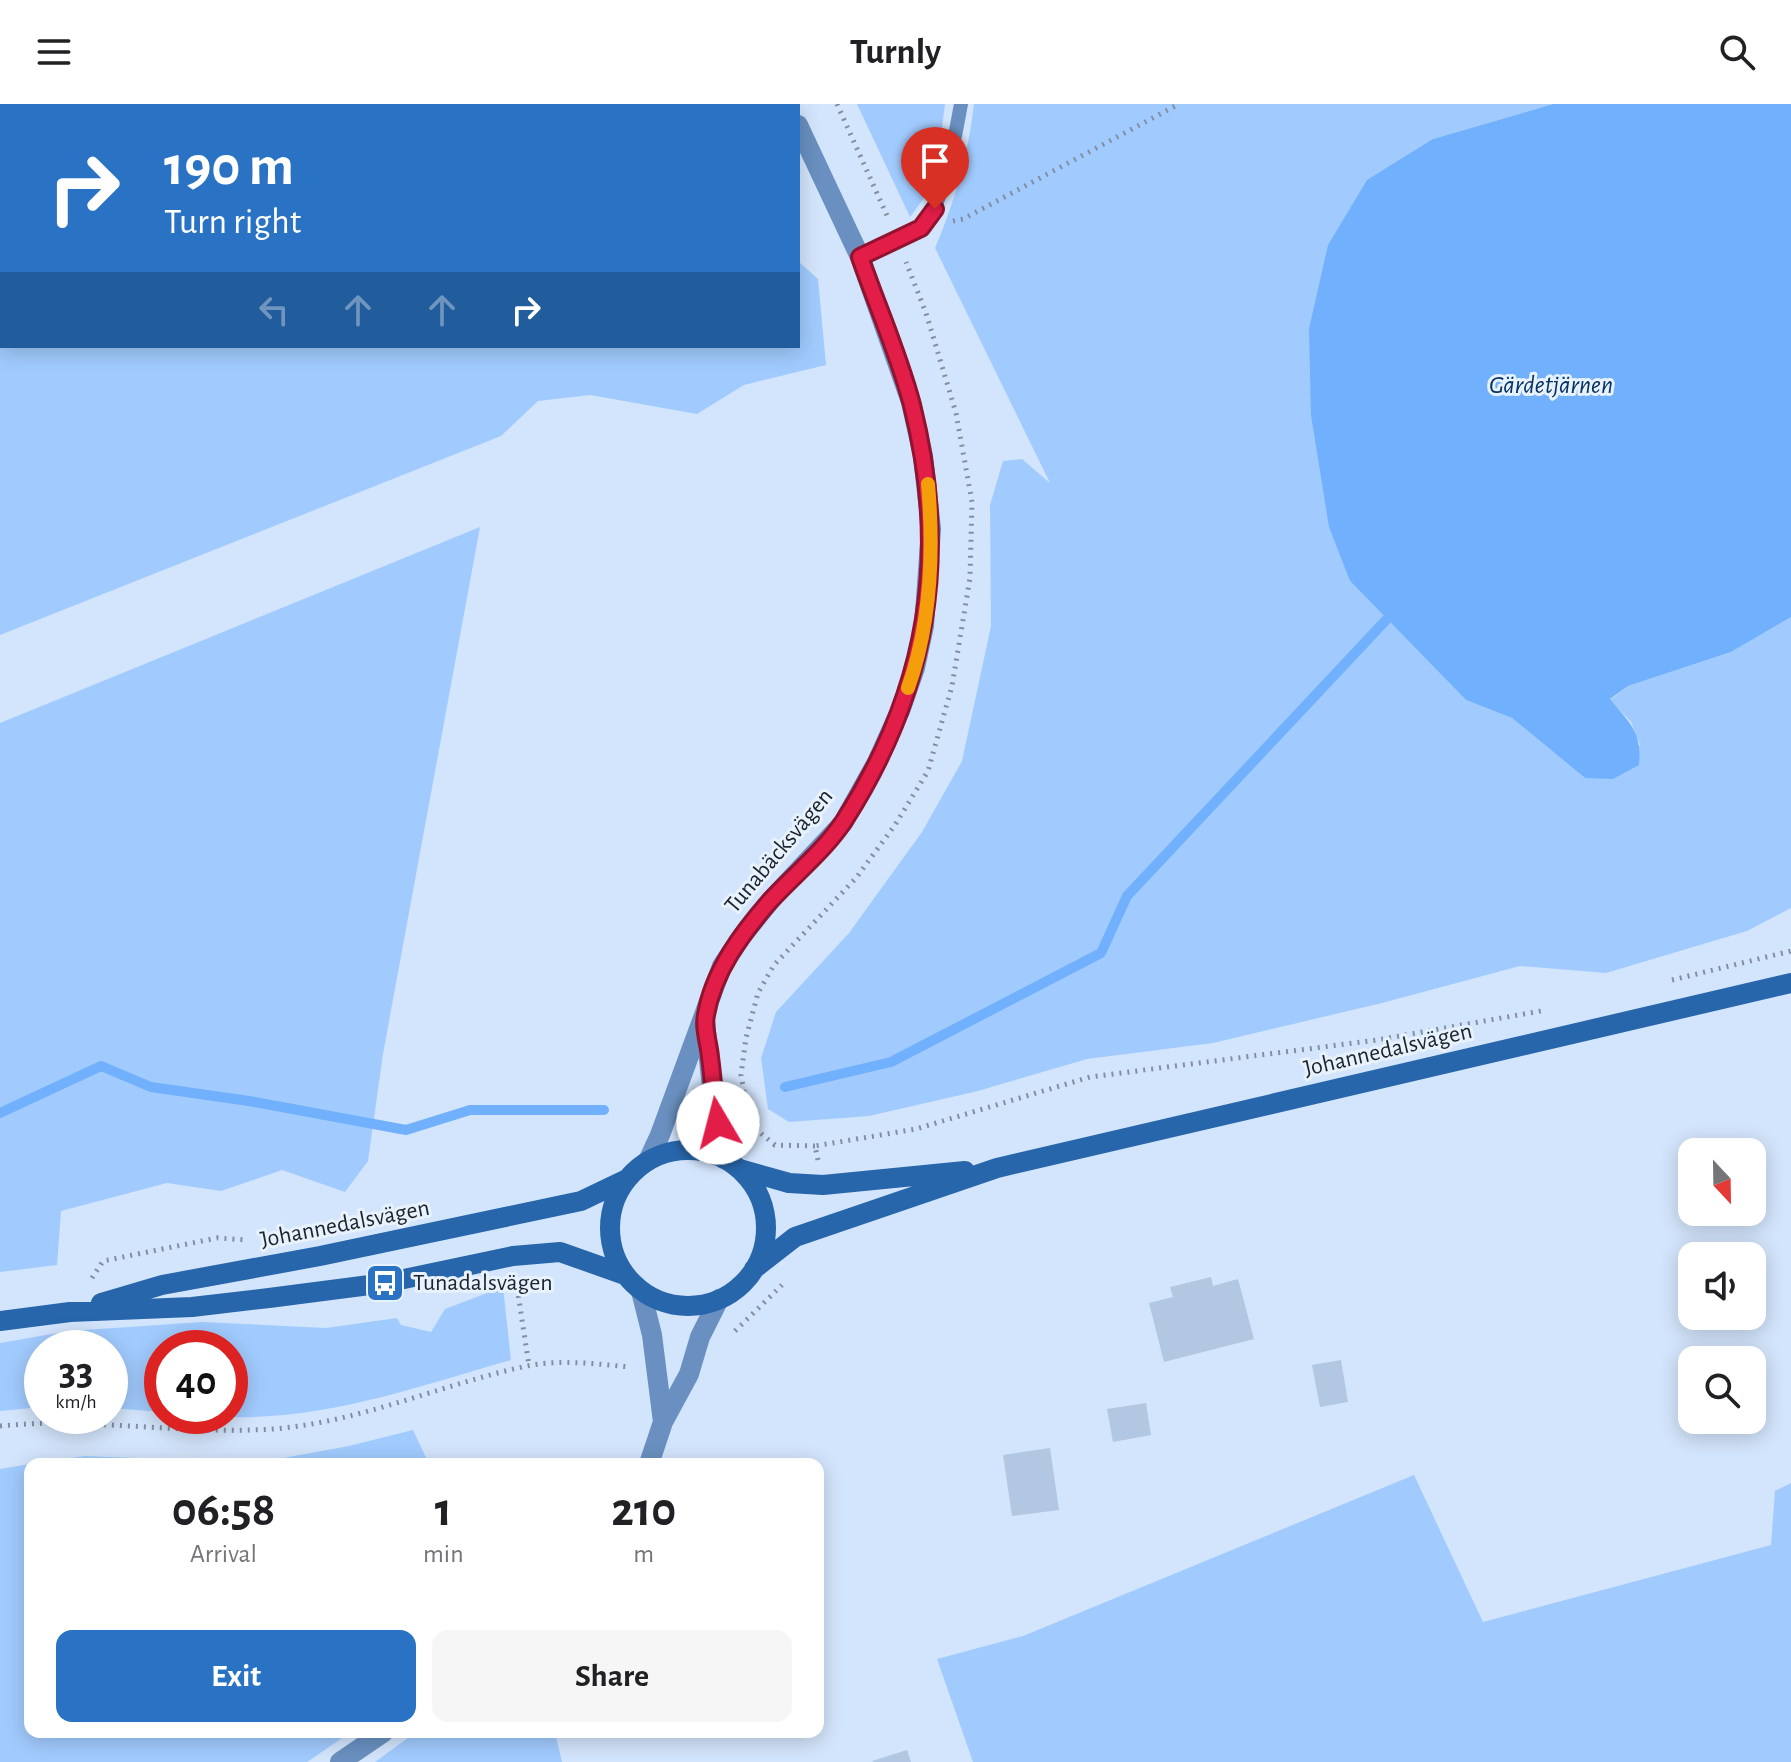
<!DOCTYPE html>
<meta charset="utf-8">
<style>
:root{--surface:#fff;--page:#f6f6f6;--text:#202124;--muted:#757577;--accent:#2a73c4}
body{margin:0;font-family:"Alegreya Sans",sans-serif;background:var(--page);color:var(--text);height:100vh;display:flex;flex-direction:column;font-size:30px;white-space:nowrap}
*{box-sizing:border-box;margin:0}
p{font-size:26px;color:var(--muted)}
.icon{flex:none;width:44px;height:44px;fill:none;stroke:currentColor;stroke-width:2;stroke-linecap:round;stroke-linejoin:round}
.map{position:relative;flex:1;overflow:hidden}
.sheet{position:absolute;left:24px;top:1354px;width:800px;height:280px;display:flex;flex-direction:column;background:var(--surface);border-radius:16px;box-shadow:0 4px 20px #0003}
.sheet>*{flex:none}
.top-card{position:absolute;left:0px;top:0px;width:800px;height:244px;box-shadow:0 4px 20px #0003;background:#2a73c4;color:#fff;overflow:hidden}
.needle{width:52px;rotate:158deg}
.fabs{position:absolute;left:1678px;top:1034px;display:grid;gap:16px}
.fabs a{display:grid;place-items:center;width:88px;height:88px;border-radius:16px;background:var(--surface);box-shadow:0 4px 20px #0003;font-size:40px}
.speed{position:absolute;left:24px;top:1226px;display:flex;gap:16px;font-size:40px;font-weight:700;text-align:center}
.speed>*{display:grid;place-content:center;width:104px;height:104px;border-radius:50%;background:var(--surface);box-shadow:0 4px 20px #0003;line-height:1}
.speed small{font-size:20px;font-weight:400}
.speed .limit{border:12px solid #d22;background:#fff;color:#111}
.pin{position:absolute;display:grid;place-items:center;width:68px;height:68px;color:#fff;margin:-82px -34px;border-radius:50% 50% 50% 0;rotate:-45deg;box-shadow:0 0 8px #0007}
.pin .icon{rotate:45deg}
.me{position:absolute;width:88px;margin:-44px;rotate:352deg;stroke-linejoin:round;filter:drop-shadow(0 0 6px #0008)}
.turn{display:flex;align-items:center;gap:28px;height:168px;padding:0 32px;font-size:36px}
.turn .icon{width:104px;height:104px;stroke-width:2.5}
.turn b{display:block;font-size:56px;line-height:68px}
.lanes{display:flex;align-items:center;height:76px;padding:0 32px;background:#0003;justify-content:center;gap:40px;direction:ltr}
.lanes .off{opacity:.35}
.eta{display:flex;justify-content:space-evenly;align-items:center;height:136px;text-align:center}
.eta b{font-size:48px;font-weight:600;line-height:56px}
.button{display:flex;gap:16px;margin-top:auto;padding:16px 32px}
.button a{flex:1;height:92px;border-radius:16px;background:var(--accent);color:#fff;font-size:32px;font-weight:600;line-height:92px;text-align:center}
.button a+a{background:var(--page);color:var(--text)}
header{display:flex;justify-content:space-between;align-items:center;height:104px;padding:0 32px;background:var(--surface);font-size:36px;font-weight:600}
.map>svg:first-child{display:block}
.green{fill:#a1cbfe}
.water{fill:#71b0fc}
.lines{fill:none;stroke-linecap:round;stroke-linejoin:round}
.stream{stroke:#71b0fc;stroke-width:10}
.building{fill:#b1c7e2}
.path{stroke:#828fa0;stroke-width:5;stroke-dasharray:2 6;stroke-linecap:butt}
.service{stroke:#6990c0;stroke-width:14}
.minor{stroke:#6990c0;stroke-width:20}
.tertiary{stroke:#6990c0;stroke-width:20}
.secondary{stroke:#2766ab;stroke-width:20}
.route-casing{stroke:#92132f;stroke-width:20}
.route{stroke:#e11d48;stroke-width:14}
.slow{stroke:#f59e0b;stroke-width:14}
.labels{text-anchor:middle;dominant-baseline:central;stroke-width:6;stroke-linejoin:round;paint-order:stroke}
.street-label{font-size:24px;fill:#1b232d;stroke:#e8f2fd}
.poi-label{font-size:24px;fill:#1b232d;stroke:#e8f2fd;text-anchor:start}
.water-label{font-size:26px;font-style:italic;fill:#063362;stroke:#e8f2fd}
</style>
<header><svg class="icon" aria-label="menu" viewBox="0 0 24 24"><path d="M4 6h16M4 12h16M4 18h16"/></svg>Turnly<svg class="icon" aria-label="search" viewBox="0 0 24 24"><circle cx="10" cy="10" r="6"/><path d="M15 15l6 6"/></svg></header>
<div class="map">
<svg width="1791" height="1658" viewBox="0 0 1791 1658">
<rect width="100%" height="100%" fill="#d3e5fc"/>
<path class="green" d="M0,0L474,2H2V242H798V157L818,175L826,261L744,281L697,310L590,291L538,297L501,332L0,531Z
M562,0H738L739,2H560Z
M857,0H945L941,31L927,90L910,113Z
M974,0H1553L1433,35L1350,477L1466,596L1512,614L1585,674L1640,641L1631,618L1610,596L1628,582L1731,548L1791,513V804L1747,827L1606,869L1520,862L1382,899L1213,939L1087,955L978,987L869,1012L789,1018L768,1005L761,954L776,908L849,829L922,728L962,657L991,522L990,401L1003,357L1022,355L1050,379L935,144C955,97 968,51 974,0Z
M480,423L383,950L368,1057L345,1088L282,1066L221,1087L167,1079L61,1107L57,1161L0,1168V619Z
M503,1183L511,1256C413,1284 315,1320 212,1312H230V1244H162V1308L110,1304V1244H42V1303L0,1307V1239L69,1227L202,1218L326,1224L397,1214L401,1221L431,1228L445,1205Z
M413,1326L429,1360H32L85,1352L256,1359L349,1342Z
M30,1360V1628H351L307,1658H0V1365Z
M1414,1371L1483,1518L1771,1441L1775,1387L1791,1379V1658H973L937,1555L1023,1532Z
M416,1628H555L562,1658H375Z"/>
<path class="water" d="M1553,0H1791V513L1731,548L1628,582L1610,595C1630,620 1642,627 1639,661L1613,675L1585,674L1512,614L1466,596L1350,477L1329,423L1311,311L1309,225L1328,141L1367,76L1433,35Z"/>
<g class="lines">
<path class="stream" d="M785,983L891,958L1101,849L1127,792L1387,515
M0,1009L101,962L151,983L249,997L406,1026L470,1006H604"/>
</g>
<path class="building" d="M1211,1173L1213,1182L1238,1175L1254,1235L1164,1258L1149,1199L1173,1193L1170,1183Z
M1341,1256L1348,1298L1320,1303L1312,1261Z
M1146,1299L1151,1331L1113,1338L1107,1305Z
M1050,1344L1059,1406L1012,1412L1003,1351Z
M907,1646L911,1658H873L872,1657Z"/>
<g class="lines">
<path class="path" d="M837,0L889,116
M953,117L963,115L1179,0
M1672,876L1791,847
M815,1042L775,1041L758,1027L747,1005L741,971L746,934L758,889L774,861L856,774L895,721L928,667L952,582L970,474L972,398L956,309L926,209L906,158
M818,1056L815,1042L916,1025L1090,973L1377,936L1541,907
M92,1174L103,1157L217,1134L247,1136
M516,1176L529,1262
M735,1227L782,1181
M0,1322C91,1313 182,1331 273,1325C361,1318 442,1280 527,1262C561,1255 596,1260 630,1263"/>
<path class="service" d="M860,153C877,145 907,135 921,123C944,103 955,31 961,0"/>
<path class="minor" d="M641,1187L652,1231L663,1318
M649,1360L663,1318L689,1270L700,1233L719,1195
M340,1658L384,1628"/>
<path class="tertiary" d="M788,0L789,2
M705,917L713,994L724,1055
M648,1057L660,1031L722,862L742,832L770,797L843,719L877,658L900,607L915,564L924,522L931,425L923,352L911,298L860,153L798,21"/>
<path class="secondary" d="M610 1124a78 78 0 1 1 156 0a78 78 0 1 1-156 0Z
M739,1065L789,1079L823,1081L965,1067
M754,1165L795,1133L997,1064L1791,879
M101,1199L162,1181L320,1152L581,1097L627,1075
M0,1217L70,1208L192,1203L269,1194L385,1179L513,1152L560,1148L625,1171"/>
</g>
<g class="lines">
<g class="route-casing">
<path id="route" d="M718,1019C714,997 713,975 710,953C709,940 703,924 706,911C713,868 742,829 770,797C794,771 824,747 844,717C928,586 950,452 912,301C899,251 877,202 860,153L921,124L935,105"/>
</g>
<use href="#route" class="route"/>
<path class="slow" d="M908,584C931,519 934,448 928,380"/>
</g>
<defs>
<g id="bus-square" transform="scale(2)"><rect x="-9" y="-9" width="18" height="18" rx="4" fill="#2a73c4" stroke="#e8f2fd"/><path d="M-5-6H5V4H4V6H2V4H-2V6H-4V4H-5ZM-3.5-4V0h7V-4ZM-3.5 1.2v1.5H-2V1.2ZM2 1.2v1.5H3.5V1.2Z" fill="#fff"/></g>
</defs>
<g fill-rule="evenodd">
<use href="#bus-square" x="385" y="1179"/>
</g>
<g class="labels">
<g class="street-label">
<text transform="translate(779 747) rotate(-50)">Tunabäcksvägen</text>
<text transform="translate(1388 946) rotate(-13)">Johannedalsvägen</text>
<text transform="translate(345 1120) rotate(-11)">Johannedalsvägen</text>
</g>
<g class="poi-label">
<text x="413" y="1179">Tunadalsvägen</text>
</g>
<g class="water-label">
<text x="1551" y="281">Gärdetjärnen</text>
</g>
</g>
</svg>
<div class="fabs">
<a><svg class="needle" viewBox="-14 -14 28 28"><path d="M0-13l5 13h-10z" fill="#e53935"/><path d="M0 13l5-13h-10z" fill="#757577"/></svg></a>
<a><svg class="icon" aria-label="sound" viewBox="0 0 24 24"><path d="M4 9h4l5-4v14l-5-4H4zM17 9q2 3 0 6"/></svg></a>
<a><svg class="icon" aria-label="search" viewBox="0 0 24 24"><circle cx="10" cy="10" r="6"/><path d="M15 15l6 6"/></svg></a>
</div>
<div class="speed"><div>33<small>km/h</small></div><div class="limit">40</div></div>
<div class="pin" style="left:935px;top:105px;background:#d93025"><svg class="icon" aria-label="arrive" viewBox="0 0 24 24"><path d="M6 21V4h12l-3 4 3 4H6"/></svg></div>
<svg class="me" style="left:718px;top:1019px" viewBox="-20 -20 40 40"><circle r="19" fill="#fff"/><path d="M0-13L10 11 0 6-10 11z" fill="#e11d48"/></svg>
<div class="top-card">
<div class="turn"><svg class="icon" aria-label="right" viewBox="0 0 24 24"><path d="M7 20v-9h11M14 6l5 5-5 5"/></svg><div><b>190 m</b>Turn right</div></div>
<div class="lanes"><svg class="icon off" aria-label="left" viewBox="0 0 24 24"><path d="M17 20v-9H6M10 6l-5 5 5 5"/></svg><svg class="icon off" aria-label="ahead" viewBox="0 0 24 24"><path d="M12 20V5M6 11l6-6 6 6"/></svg><svg class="icon off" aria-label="ahead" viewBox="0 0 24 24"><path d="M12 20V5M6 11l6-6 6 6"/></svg><svg class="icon" aria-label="right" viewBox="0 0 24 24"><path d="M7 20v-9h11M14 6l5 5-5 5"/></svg></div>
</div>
<section class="sheet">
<div class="eta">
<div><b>06:58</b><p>Arrival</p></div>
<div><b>1</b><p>min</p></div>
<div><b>210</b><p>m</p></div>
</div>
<div class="button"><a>Exit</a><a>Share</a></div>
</section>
</div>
